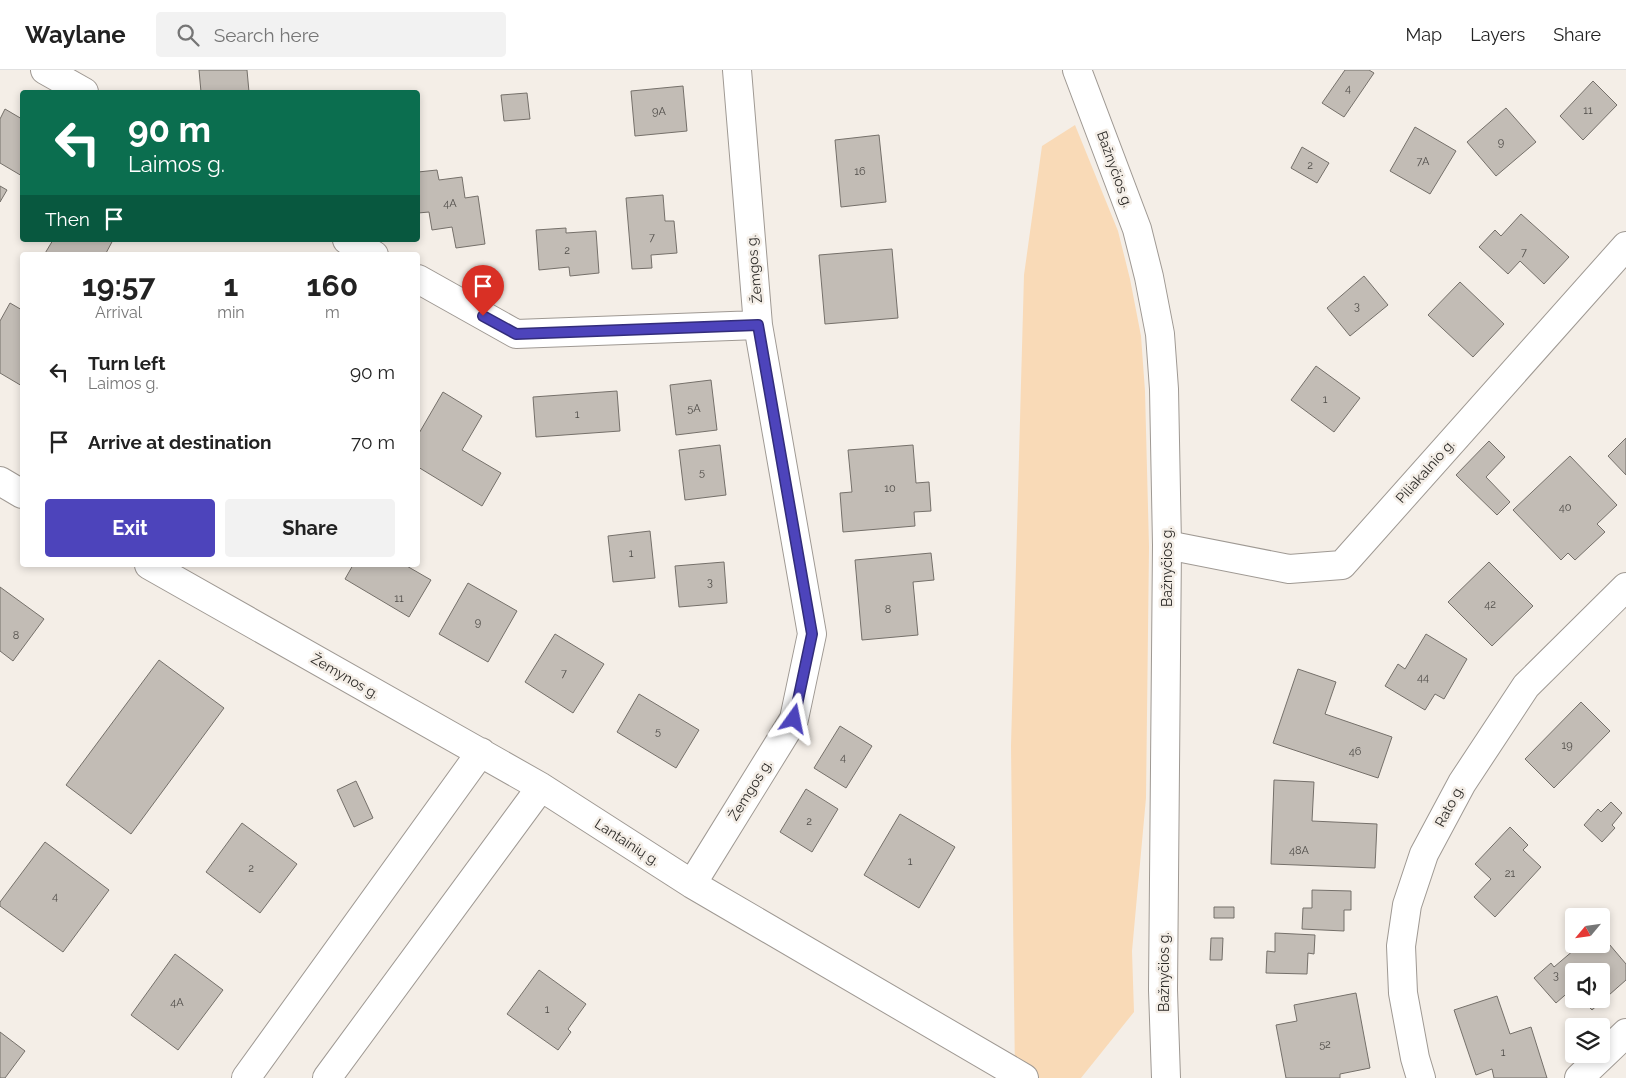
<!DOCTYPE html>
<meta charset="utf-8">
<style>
:root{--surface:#fff;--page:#f2f2f2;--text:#222;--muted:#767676;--line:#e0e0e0;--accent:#4d44bb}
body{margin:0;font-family:Raleway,sans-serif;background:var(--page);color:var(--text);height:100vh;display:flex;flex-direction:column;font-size:19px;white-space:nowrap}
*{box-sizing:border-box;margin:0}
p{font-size:16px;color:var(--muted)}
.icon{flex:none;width:28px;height:28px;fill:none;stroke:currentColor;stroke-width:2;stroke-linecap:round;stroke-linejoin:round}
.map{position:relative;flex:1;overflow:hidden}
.sheet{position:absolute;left:20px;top:182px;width:400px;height:315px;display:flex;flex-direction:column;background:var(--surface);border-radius:5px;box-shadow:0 2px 8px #0003}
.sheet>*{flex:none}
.hud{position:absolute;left:20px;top:20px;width:400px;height:152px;border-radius:5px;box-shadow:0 2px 8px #0003;background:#0b6e4f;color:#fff;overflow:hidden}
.needle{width:32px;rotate:241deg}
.fabs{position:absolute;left:1565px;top:838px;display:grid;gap:10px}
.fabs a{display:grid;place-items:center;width:45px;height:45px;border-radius:5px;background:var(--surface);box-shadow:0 2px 8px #0003;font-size:25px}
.pin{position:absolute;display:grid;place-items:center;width:42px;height:42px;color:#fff;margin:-51px -21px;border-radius:50% 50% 50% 0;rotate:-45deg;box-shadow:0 0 5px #0007}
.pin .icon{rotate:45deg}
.me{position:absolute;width:55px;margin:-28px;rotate:12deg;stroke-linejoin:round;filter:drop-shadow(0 0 4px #0008)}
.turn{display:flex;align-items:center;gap:18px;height:105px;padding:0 25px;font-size:22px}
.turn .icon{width:65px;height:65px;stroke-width:2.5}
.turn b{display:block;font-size:35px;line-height:42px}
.then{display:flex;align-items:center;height:48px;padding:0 25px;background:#0003;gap:10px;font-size:19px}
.eta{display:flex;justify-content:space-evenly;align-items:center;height:85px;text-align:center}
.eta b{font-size:30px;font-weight:700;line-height:35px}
.cta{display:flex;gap:10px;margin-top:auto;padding:10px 25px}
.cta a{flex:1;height:58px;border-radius:5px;background:var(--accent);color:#fff;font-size:20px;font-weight:700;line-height:58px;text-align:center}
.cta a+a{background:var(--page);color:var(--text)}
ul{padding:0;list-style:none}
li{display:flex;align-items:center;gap:15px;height:70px;padding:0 25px}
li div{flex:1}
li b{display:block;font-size:19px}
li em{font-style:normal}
header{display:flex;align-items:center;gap:30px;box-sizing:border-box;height:70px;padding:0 25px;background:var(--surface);border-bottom:1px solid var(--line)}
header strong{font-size:24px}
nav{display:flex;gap:28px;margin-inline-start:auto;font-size:18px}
.search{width:350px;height:45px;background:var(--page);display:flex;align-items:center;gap:12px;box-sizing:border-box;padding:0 18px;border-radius:5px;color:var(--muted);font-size:19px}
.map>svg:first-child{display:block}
.green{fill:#f9dab7}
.building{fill:#c2bcb5;stroke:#75706a}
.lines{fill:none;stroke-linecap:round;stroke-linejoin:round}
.street-casing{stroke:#9f9993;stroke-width:30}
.secondary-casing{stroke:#9f9993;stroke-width:30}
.street{stroke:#fff;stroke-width:28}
.secondary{stroke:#fff;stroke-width:28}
.route-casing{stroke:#322c7a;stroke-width:12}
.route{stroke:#4d44bb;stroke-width:9}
.labels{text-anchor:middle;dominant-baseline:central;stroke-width:5;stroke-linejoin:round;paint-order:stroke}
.number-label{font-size:11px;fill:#514e4a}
.street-label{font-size:14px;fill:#2b2926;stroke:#f4eee7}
</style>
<header>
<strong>Waylane</strong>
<div class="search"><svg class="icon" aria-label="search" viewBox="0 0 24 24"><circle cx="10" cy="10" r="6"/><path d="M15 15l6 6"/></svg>Search here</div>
<nav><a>Map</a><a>Layers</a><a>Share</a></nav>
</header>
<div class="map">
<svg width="1626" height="1008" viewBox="0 0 1626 1008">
<rect width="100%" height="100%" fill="#f4eee7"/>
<path class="green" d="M1075,55L1118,161L1130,209L1141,266L1145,321L1149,477L1146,728L1132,881L1134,942L1081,1008H1015L1011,676L1024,205L1042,76Z"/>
<path class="building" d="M199,0H247L249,22H201Z
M1345,0H1369L1374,3L1344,47L1322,33Z
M1593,11L1617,35L1583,70L1560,46Z
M683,16L687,61L635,66L631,21Z
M527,23L530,49L504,51L501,25Z
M1506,38L1536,72L1496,106L1467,72Z
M5,39L22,49V106L0,93V49Z
M1415,57L1456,81L1430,124L1390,101Z
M879,65L886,132L841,137L835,70Z
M1302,77L1329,93L1317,113L1291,98Z
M437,100L439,110L462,107L465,128L478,126L485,174L456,178L452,157L432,160L429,142L418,143V102Z
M0,116L7,120L0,132Z
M663,125L665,151H674L677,183L651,185L652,198L632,199L626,128Z
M1521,144L1569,187L1544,214L1520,191L1508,204L1479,177L1495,160L1501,166Z
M566,158V163L596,161L599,203L570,206L569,197L539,200L536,160Z
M53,170H113L105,185H44Z
M892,179L898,248L825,254L819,185Z
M1364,206L1388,235L1350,266L1327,238Z
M1460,212L1504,254L1473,287L1428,245Z
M10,233L22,240V316L0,303V251Z
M1316,296L1360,328L1334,362L1291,330Z
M711,310L717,360L676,365L670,315Z
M617,321L620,361L536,367L533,327Z
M443,322L482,346L462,380L501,403L482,436L418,397V365Z
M1626,368V405L1608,386Z
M1489,371L1505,387L1486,407L1510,432L1497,445L1456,405Z
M720,375L726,425L685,430L679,380Z
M913,375L916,413L929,412L931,441L914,442L915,456L843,462L840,423L852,422L848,380Z
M1570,386L1617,435L1597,454L1605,462L1575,490L1568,483L1561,490L1513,440Z
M650,461L655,508L613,512L608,466Z
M931,483L934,510L913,512L918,565L862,570L855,490Z
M724,492L727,533L679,537L675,496Z
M1489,492L1533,536L1492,576L1448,532Z
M353,495H405L431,510L409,547L345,509Z
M468,513L517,541L488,592L439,564Z
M0,517L44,549L13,591L0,581Z
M555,564L604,594L573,643L525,612Z
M1426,564L1467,589L1444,629L1435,624L1425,640L1385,616L1398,594L1405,599Z
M159,590L224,638L131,764L66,715Z
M1298,599L1336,612L1325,644L1392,667L1378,708L1273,673Z
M639,624L699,660L676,698L617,662Z
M1581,632L1610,661L1554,718L1525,689Z
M840,656L872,676L846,718L814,698Z
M1274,710L1314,712L1312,751L1377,754L1375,798L1271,794Z
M356,711L373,748L354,757L337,720Z
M806,719L838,739L812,782L780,762Z
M1611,732L1622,743L1612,755L1615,758L1602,772L1584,755L1598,739L1601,742Z
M900,744L955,777L919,838L864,805Z
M242,753L297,794L260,843L206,802Z
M1510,757L1528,775L1523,780L1541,797L1495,847L1474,827L1491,809L1475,794Z
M45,772L109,820L63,882L0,836V832Z
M1312,820L1351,821V840H1344V861L1302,859L1303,838H1312Z
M1214,837H1234V848H1214Z
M1275,863L1315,865L1314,884L1308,883L1307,904L1266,903L1267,881L1275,882Z
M1211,868H1223L1222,890H1210Z
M1604,868L1626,894V910L1592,940L1581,929H1601V901H1574V920L1572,919L1556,933L1534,908L1551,893L1554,897L1581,874L1589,882L1598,874H1601V871Z
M175,884L223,920L178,980L131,945Z
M539,900L586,934L568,959L571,962L558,980L507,944Z
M1356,923L1370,998L1340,1004V1008H1286L1276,955L1297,951L1294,935Z
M1497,926L1510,964L1531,957L1547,1008H1494L1492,999L1476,1005L1454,940Z
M0,962L25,981L5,1008H0Z"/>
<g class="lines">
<g class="street-casing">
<path id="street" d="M45,0L84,22
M347,170L374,185
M418,209L516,264L758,255
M0,411L22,424
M1167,475L1289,499L1342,495L1626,176
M149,495L541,717L692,814L1024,1008
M692,814L794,649L812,564L758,255L737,0
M246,1008L481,682
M327,1008L541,717
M1421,1008L1415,988L1403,923L1401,876L1407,835L1424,784L1462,713L1526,616L1626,517
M1579,1008L1626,963"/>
</g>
<g class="secondary-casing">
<path id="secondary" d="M1077,0L1137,159L1149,207L1160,264L1164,319L1167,475L1163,920L1166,1008"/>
</g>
<use href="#street" class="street"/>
<use href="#secondary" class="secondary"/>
</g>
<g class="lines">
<g class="route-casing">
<path id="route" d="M483,246L516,264L758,255L812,564L794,649"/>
</g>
<use href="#route" class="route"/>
</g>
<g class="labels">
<g class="number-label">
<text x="1348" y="18">4</text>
<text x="1588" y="40">11</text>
<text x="659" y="41">9A</text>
<text x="1501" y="72">9</text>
<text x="1423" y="91">7A</text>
<text x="1310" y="95">2</text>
<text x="860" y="101">16</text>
<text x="450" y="133">4A</text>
<text x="652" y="167">7</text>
<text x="567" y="180">2</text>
<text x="1524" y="182">7</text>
<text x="1357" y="236">3</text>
<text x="1325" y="329">1</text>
<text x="694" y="338">5A</text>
<text x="577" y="344">1</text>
<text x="702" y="402">5</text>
<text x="890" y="418">10</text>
<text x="1565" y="437">40</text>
<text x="631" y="483">1</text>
<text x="710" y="512">3</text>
<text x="399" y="528">11</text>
<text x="1490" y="534">42</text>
<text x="888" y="539">8</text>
<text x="478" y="552">9</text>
<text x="16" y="565">8</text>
<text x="564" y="603">7</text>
<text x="1423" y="607">44</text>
<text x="658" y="661">5</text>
<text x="1567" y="675">19</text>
<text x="1355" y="681">46</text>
<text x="843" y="687">4</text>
<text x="809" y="751">2</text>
<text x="1299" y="780">48A</text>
<text x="910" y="791">1</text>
<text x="251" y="798">2</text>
<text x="1510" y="803">21</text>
<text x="55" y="826">4</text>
<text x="1556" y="905">3</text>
<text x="177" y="932">4A</text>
<text x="547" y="939">1</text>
<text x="1325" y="974">52</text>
<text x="1503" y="982">1</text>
</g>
<g class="street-label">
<text transform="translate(1115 99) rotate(70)">Bažnyčios g.</text>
<text transform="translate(754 199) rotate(-95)">Žemgos g.</text>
<text transform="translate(1425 401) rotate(-48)">Piliakalnio g.</text>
<text transform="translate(1167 497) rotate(-90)">Bažnyčios g.</text>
<text transform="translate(345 606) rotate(30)">Žemynos g.</text>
<text transform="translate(750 720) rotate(-58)">Žemgos g.</text>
<text transform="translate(1449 736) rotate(-62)">Rato g.</text>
<text transform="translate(627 772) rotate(33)">Lantainių g.</text>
<text transform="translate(1164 902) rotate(-90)">Bažnyčios g.</text>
</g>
</g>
</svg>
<div class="fabs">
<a><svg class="needle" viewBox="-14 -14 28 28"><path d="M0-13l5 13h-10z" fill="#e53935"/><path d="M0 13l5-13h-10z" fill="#767676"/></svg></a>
<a><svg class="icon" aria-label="sound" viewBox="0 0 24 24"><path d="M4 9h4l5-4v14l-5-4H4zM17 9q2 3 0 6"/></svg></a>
<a><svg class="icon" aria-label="layers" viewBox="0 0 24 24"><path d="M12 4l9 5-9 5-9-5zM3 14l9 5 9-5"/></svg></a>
</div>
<div class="pin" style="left:483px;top:246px;background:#d93025"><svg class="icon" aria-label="arrive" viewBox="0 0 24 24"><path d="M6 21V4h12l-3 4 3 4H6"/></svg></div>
<svg class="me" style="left:794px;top:649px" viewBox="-20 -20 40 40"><path d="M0-17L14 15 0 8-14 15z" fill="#4d44bb" stroke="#fff" stroke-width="4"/></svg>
<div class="hud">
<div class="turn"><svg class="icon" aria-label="left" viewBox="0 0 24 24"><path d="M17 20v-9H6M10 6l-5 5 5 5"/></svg><div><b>90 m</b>Laimos g.</div></div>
<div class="then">Then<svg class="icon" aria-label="arrive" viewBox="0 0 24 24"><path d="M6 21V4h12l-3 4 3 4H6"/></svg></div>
</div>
<section class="sheet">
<div class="eta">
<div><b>19:57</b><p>Arrival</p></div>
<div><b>1</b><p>min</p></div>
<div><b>160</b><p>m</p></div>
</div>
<ul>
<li><svg class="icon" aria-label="left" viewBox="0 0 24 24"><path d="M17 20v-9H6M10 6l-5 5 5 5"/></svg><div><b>Turn left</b><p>Laimos g.</p></div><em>90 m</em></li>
<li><svg class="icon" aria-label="arrive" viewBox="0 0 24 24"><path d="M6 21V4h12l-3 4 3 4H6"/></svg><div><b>Arrive at destination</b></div><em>70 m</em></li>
</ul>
<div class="cta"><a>Exit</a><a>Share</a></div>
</section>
</div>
